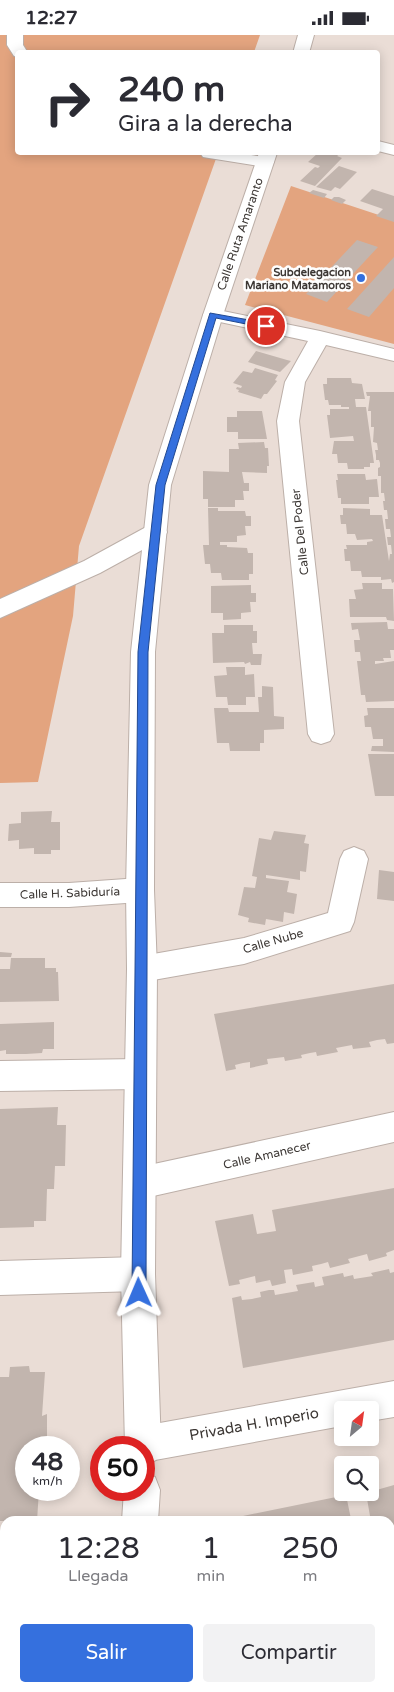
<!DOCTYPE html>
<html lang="es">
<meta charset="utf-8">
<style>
:root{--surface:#fff;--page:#f2f2f3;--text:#2b2b33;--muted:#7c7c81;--accent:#3570de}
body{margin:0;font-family:"Varela Round",sans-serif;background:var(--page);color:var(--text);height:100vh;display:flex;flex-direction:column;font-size:19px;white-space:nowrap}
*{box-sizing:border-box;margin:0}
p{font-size:16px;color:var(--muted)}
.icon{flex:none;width:28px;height:28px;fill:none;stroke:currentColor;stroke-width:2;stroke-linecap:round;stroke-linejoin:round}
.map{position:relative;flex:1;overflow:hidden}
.side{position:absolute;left:0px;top:1481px;width:395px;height:176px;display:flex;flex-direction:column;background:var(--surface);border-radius:15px 15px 0 0;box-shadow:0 2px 12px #0003}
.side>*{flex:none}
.top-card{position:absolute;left:15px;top:15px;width:365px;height:105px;border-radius:5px;box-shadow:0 2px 12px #0003;background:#fff;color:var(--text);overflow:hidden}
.needle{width:32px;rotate:29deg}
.fabs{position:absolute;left:334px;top:1366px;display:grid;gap:10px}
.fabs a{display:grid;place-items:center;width:45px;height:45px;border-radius:5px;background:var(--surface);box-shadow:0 2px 12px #0003;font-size:25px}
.speed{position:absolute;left:15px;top:1401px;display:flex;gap:10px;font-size:25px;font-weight:700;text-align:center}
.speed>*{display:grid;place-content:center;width:65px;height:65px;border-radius:50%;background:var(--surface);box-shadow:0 2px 12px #0003;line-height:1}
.speed small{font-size:12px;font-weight:400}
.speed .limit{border:8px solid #d22;background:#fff;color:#111}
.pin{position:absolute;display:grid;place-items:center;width:42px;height:42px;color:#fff;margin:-21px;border:2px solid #fff;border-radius:50%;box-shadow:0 1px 5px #0007}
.me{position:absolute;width:55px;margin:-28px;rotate:359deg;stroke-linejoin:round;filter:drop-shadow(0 0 4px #0008)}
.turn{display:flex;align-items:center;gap:18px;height:105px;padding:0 20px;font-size:22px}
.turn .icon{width:65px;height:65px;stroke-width:2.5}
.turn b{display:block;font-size:35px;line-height:42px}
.eta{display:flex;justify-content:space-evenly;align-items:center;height:85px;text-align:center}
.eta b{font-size:30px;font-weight:600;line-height:35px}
.cta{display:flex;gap:10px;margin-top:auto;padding:10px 20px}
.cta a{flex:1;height:58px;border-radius:5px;background:var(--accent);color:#fff;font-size:20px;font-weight:600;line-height:58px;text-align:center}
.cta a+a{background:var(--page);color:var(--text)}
.status{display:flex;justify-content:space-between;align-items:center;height:35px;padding:0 25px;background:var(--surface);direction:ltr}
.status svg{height:14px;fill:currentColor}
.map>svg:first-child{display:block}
.green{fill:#e3a47f}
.building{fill:#c2b5ae}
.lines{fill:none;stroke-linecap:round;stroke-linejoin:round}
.minor-casing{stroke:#bcafa8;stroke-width:2}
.major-casing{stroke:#bcafa8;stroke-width:2}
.minor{fill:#fff;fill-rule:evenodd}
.major{fill:#fff;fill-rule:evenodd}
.route{fill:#3570de;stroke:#224990}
.poi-dot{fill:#3570de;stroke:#fff;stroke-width:2}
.labels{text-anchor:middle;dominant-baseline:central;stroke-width:5;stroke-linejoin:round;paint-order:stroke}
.far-poi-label{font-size:11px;font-weight:bold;fill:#3c3734;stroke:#fff;text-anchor:end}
.street-label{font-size:12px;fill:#3c3734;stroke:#fff}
.near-street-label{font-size:15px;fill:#3c3734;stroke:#fff}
</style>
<div class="status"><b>12:27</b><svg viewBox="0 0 49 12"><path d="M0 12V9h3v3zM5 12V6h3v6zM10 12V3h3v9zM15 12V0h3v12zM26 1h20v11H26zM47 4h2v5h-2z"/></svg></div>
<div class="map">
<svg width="394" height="1657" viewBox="0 0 394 1657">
<rect width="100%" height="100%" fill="#eaddd6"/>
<path class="green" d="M0,0H260L254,17L18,18V118H218L79,511L73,581L38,747L0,748Z
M291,151L394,185V309L245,270Z"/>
<path class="building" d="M318,118H341L337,121L342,123L315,151L300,146L315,132L318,133L320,131L308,127Z
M339,131L357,137L340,154L335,152L331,156L316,152Z
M372,154L394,161V187L376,181L383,174L360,166Z
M313,155L327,159L324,163L309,158Z
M334,162H339L346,165L342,169L331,165Z
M357,205L378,212L327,267L306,259Z
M394,222V253L369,282L347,274Z
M256,316L287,325L291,326L280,337L248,327Z
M255,333L278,340L275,345L277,346L267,359H264L261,364L238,357L239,355L236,354L237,352L241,353L242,351L233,348L243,336L252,338Z
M327,343H351L352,348L362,349L365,364H355L356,372H366L374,428H370V432H364V434H348L347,428H338L337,419H332L334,406H354L353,401L330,403L327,380H330V374H349V372H341V370H329L328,365H325L323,349H327Z
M366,357H394V547L392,548L391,544L381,545V542H362L361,536H351L350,526H345L344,514H347L346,510H367V507L373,506L372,504L357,505L355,499H347L346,489H341L340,480H343V473L370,474V480H382L389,526L390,519H392L391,510H388L387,502H391L390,494H386L385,484H388L387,475H384L383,466H385L384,458H381V441H378V433L380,432V428L379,425H376V420L375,415H378L377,408L373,407L374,392H371V376H368L370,361H367Z
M237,376H262L267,404H238V397H227V382H237Z
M264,407L265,413H268L269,431H267V438L242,437L244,448H249V456H243L244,465H235V472H208V464H203V436L229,437V414H239L238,408Z
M337,439H365L366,445L377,444L379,462H369V469H341V463H338L336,445H338Z
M208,473H218V476H245L246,481H251V491H245L246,500L237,501V507H220V510H227V512L247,513L248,518H253V539H249V545H222L221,538H211L210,529H205L203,510H209Z
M362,548H382V554H393L394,586L387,585L386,582H350L349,564H356L354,555L363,554Z
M251,550V558H256V567H250L251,577L241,578V584L223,585V578H211V551Z
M387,587L388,594H394V615H390L391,623H383L384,626H375V629L394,626V666L366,667L365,660H361L357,626H361L360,617H355L354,605H360L358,594L352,595L351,588Z
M224,590H253V596H257V608H252L253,619H262L261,630H251L250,627L245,629L244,627L213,628L212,598H224Z
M226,632H245V640L254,639L255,662H246V670H228L227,662H216L214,641L227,640Z
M262,651L273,652L274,681L284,682V694L264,695V708H260V716H230L229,708H217L214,673H228L229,677H259L258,662H262Z
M367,673H394V717L371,716L372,711H383V704H373L371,692H365L364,681L368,680Z
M368,719H394V761H375Z
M52,776L51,787H60V815H51V819H34V813L19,814V805L8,806L9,789L21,788V777Z
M274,796L306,800L304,808L309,809L306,837L300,836V845L266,840V843L289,846L287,857L297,859L294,879L284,877L283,887L266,884L265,890L248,887L249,883L238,880L244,852L255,853L257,842L252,841L259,803L271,805Z
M379,835L394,837V866L377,864Z
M0,917L12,918L11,922H0Z
M11,923H45V933H56V937H58L59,966L0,967V934H10Z
M394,949V1008L387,1009L385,1004L377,1005L369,1007L371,1012L353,1014L352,1010L336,1013L338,1017L317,1021L316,1017L310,1018L301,1020L302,1023L285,1026L284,1022L267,1024L268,1029L250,1033V1027L243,1028L235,1030L236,1034L226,1036L214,979Z
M54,987V1014H43L42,1018L26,1019H6V1015L0,1016V989Z
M58,1072L57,1090H66L65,1131H55L54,1154H47L46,1186H34V1192L0,1193V1074Z
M394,1153V1215L386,1218L387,1221L369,1226L367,1219L348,1224L350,1228L330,1233L328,1227L321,1229L312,1231L313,1236L293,1240L292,1234L284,1235L286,1248L272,1251L270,1245L256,1248L255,1241L239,1245L240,1249L229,1251L215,1186L253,1179L257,1199L276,1196L272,1175Z
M389,1234L390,1238L394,1237V1305L243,1333L232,1263L241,1261L242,1265L252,1264L261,1262L260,1257L269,1255H274L275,1260L298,1256L296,1250L314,1247L315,1252L324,1250L322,1242L343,1238L344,1242L353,1240L354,1244L373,1241L371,1238Z
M29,1331L30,1337H45L42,1381L47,1379V1404L51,1405L50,1412H26V1455H39L37,1486H0V1342H9L10,1332Z
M394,1450V1536L390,1537V1486H244L243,1481L346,1460L351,1484L370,1481L366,1458Z
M394,1543V1642L390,1643V1544Z
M0,1613H5V1652H31V1657H0Z
M247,1652H343V1653L325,1657H247Z"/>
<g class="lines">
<g class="minor-casing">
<path id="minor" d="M7,0H23V10L28,18H18V22L14,21L7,10Z
M378,106L394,110V120L378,116Z
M200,118H238L271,123L274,127L271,131L265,132L209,123L203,122Z
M213,274L320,296L394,314V326L326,310L305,347L299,386L334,699L330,706L321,709L312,706L308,699L277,386L285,347L308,306L206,284L203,280L206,276Z
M156,489L164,491L167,497L164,503L100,538L0,583V564L84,526L148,491Z
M354,812L364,816L368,824L354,887L350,896L244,929L142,947L132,943L127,934L132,925L142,921L244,903L328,878L340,824L344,816Z
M140,843L150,846L154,855L150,864L140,867L69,872H0V848H69Z
M140,1024L151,1029L155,1039L151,1049L140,1054L0,1056V1026Z
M394,1077V1107L140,1164L129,1159L124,1148L129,1137L140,1132Z
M138,1222L150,1227L155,1239L150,1251L138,1256L0,1260V1226Z
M394,1346V1382L370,1386V1375H342V1391L144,1427V1412H127L125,1409L130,1396L143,1391Z
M0,1501H5V1539H0Z"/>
</g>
<g class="major-casing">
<path id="major" d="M298,0H314L309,18H293Z
M259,118H277L223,280L171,450L155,617L154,855L157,934L155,1239L161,1412L156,1425L144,1430V1412H125L121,1239L127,934L126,855L131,617L149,450L203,280Z
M144,1437L155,1442L160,1455L158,1486H122L124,1455H144Z
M118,1652H158V1657H118Z"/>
</g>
<use href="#minor" class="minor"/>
<use href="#major" class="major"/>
</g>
<path class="route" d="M210,278L266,288L270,291L266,293L216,283L165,450L148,617L146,1258L144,1263L139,1265L134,1263L132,1258L138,617L156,450Z"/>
<circle class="poi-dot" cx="361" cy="243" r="5"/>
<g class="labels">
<g class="far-poi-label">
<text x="351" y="237">Subdelegacion<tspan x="351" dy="13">Mariano Matamoros</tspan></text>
</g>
<g class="street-label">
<text transform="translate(240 199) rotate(-71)">Calle Ruta Amaranto</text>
<text transform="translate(300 497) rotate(-96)">Calle Del Poder</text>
<text transform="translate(70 858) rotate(-2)">Calle H. Sabiduría</text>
<text transform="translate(273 906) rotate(-16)">Calle Nube</text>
<text transform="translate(267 1120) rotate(-13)">Calle Amanecer</text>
</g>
<g class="near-street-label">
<text transform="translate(254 1389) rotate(-10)">Privada H. Imperio</text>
</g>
</g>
</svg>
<div class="fabs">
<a><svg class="needle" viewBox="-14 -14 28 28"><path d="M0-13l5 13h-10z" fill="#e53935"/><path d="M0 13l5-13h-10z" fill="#7c7c81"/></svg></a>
<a><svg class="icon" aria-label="search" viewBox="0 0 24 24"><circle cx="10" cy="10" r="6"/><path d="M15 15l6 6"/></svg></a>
</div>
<div class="speed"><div>48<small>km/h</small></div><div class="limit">50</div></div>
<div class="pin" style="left:266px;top:291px;background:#d93025"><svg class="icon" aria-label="arrive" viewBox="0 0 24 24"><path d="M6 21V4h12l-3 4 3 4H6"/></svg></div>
<svg class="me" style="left:139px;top:1258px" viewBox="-20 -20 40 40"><path d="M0-17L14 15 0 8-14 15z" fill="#3570de" stroke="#fff" stroke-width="4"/></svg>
<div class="top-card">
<div class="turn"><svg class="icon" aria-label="right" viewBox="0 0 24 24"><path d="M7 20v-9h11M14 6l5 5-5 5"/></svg><div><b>240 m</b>Gira a la derecha</div></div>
</div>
<section class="side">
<div class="eta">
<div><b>12:28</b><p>Llegada</p></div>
<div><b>1</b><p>min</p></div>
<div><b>250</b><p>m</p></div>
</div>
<div class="cta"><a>Salir</a><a>Compartir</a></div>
</section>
</div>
